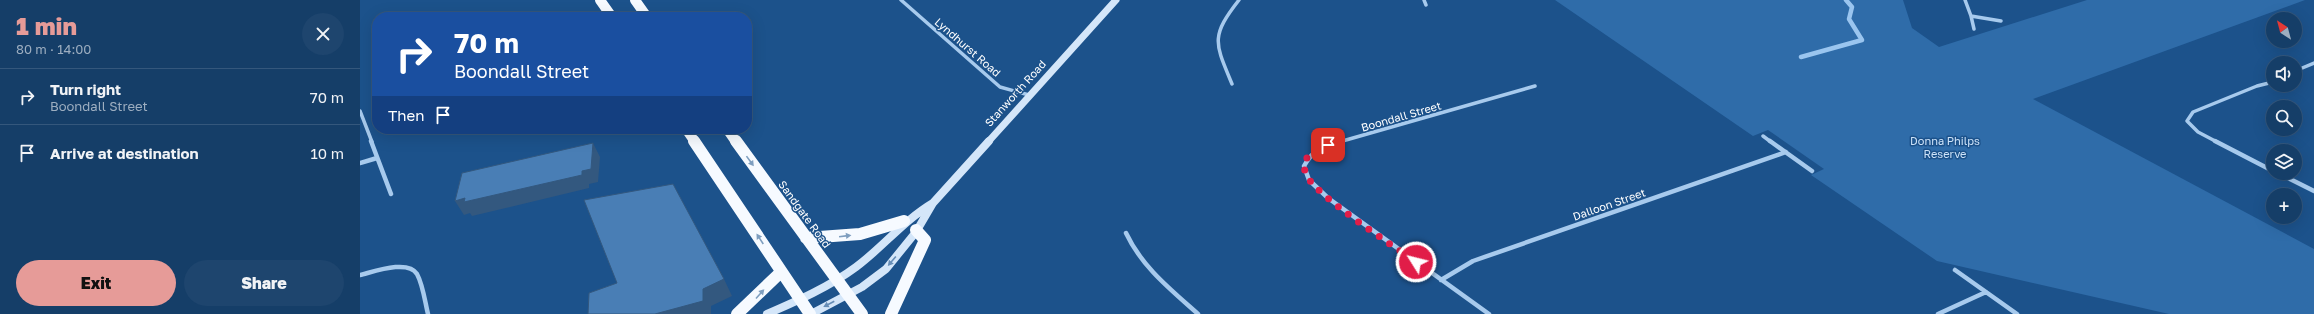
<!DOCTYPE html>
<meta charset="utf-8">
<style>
:root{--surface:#153e68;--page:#1e456e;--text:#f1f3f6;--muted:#9daec0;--line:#34577c;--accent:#e69b98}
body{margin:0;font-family:"Golos Text",sans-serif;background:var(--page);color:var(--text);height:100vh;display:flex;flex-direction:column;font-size:15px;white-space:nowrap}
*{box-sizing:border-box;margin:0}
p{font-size:13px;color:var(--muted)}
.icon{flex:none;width:22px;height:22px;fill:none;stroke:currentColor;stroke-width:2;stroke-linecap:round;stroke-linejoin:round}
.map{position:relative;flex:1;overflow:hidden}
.sheet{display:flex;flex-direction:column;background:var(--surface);width:360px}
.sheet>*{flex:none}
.top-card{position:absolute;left:12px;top:12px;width:380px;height:122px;border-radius:16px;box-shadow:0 4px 16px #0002,0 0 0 1px var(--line);background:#1a4fa0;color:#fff;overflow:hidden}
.needle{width:26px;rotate:324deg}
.buttons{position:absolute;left:1906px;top:12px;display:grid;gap:8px}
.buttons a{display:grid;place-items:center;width:36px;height:36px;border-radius:50%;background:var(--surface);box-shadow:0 4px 16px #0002,0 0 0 1px var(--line);font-size:20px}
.pin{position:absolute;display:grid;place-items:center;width:34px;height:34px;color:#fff;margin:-17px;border-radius:8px;box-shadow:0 2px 6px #0006}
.me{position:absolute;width:44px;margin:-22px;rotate:306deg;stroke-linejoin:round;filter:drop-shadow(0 0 3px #0008)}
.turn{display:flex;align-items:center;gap:14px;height:84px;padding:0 16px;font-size:18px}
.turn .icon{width:52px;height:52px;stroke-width:2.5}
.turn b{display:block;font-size:28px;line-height:34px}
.then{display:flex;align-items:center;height:38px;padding:0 16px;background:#0003;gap:8px;font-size:15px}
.round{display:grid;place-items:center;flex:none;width:42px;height:42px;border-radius:21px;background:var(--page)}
.overview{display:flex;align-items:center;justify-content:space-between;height:68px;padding:0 16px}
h1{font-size:24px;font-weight:800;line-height:30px;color:var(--accent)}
.action{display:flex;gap:8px;margin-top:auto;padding:8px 16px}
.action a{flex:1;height:46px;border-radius:24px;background:var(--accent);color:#111;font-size:16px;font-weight:800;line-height:46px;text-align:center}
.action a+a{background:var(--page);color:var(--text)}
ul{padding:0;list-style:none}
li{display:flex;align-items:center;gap:12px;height:56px;padding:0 16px;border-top:1px solid var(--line)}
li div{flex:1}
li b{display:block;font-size:15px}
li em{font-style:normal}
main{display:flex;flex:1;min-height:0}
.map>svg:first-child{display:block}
.green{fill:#2f6ca9}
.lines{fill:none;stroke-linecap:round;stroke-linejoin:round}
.stream{stroke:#9ac5ef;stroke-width:4.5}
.minor-far1{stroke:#a7caed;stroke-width:3.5}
.minor{stroke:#a7caed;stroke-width:4.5}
.secondary-far1{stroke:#d4e6f9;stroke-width:7}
.secondary{stroke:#d4e6f9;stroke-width:8}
.trunk-far1{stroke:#f6faff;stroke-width:10}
.trunk{stroke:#f6faff;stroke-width:12}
.shaded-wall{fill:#33587f}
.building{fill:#497eb5;stroke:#33587f}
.oneway{fill:#7e9ebf}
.oneway2{fill:#668db7}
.route{stroke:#e11d48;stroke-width:7;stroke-dasharray:0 12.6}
.labels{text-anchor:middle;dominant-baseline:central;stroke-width:3;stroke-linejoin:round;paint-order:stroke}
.street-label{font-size:11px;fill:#fff;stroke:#1c528b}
.park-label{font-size:11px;fill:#cde3f9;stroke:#1c528b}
</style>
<main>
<section class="sheet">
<div class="overview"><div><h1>1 min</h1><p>80 m · 14:00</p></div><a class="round"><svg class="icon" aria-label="close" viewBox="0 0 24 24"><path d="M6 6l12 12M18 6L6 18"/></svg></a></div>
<ul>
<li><svg class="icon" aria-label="right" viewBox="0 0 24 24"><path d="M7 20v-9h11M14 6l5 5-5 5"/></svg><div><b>Turn right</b><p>Boondall Street</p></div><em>70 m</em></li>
<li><svg class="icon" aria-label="arrive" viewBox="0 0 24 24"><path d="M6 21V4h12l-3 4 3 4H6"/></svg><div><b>Arrive at destination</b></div><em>10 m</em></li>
</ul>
<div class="action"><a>Exit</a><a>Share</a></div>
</section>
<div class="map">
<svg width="1954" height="314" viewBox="0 0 1954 314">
<rect width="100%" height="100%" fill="#1c528b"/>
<path class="green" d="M1195,0H1543L1552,28L1579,47L1727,0H1945L1673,99L1954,249V314H1809L1577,261L1451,175L1464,169L1408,130L1393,136Z"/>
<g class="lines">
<path class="stream" d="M1441,57L1502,40L1489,19L1492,7L1486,0"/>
<path class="minor-far1" d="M541,0L640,87L669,95
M1064,0L1066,5
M1605,0L1611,16
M1614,29L1611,16L1641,21
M1935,71L1954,63
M872,84C855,43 850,37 879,0
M0,111L12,142
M1403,136L1411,142
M979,142L1175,86
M1857,142L1838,132L1827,121L1833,112L1897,86L1913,82"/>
<path class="minor" d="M11,141L31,194
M983,141C964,146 954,148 944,166L949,180L968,198L1129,314
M1410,141L1452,171
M1855,141L1913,171
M0,163L17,158
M1918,173L1954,191
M766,233C782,267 810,289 838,314
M1595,270L1657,314
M0,275C13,272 48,259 57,274C63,285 65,302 68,314
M1081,280L1113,261L1426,152
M1578,314L1626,292"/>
<path class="secondary-far1" d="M628,142L756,0"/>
<path class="secondary" d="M407,314C437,301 469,287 496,267C523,247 543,221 573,203
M451,314L502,287L526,269L556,232L573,203L629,141"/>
<path class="trunk-far1" d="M240,0L252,17
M275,0L287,17
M326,129L335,142
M367,129L376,142"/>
<path class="trunk" d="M334,141L450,314
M376,141L502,314
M446,238L500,234L544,221
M377,314L421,272
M531,314L565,240L556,230"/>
</g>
<path class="shaded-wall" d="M233,143L240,157L238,182L229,184V188L112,216L110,213L104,215L95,201L222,171Z
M364,279L372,296L351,306V314H295L343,289Z"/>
<path class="building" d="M233,143L231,169L222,171V175L104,202L105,198L95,201L102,173Z
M313,184L364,279L343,289V301L295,314H228L229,293L257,283L224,200Z"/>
<defs><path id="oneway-solid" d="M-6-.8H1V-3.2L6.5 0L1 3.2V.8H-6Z"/></defs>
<g class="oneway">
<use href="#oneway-solid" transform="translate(390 161) rotate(54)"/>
<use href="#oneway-solid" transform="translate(485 236) rotate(-7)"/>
<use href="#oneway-solid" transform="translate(400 239) rotate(-123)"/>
<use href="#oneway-solid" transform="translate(400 294) rotate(-48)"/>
</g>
<g class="oneway2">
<use href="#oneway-solid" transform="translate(532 261) rotate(130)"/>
<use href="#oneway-solid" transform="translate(469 304) rotate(152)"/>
</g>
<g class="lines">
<path class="route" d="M968,145C955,149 939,158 946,174C954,195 1034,246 1056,262"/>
</g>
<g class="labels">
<g class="street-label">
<text transform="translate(608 47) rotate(41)">Lyndhurst Road</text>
<text transform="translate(655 93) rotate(-48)">Stanworth Road</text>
<text transform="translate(1041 116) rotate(-16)">Boondall Street</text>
<text transform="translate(1249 204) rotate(-19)">Dalloon Street</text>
<text transform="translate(445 214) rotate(54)">Sandgate Road</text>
</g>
<g class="park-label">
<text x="1585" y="140">Donna Philps<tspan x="1585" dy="13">Reserve</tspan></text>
</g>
</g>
</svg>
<div class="buttons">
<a><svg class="needle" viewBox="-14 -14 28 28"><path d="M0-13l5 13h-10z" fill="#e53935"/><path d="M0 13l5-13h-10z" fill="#9daec0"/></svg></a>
<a><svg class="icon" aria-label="sound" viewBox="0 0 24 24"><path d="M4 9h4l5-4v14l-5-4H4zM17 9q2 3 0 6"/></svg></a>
<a><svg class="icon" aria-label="search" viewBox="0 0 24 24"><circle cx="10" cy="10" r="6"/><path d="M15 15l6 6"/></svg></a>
<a><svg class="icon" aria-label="layers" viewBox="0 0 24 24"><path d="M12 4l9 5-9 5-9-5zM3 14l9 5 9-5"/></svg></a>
<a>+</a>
</div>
<div class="pin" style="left:968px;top:145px;background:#d93025"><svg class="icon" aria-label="arrive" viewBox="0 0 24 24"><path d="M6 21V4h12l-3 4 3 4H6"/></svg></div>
<svg class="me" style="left:1056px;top:262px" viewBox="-20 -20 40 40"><circle r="17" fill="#e11d48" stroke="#fff" stroke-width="3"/><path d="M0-11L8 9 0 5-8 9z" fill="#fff"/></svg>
<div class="top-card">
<div class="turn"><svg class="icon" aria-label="right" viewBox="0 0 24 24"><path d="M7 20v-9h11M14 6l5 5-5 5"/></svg><div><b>70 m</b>Boondall Street</div></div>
<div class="then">Then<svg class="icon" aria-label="arrive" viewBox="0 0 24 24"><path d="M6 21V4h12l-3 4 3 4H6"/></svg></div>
</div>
</div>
</main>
